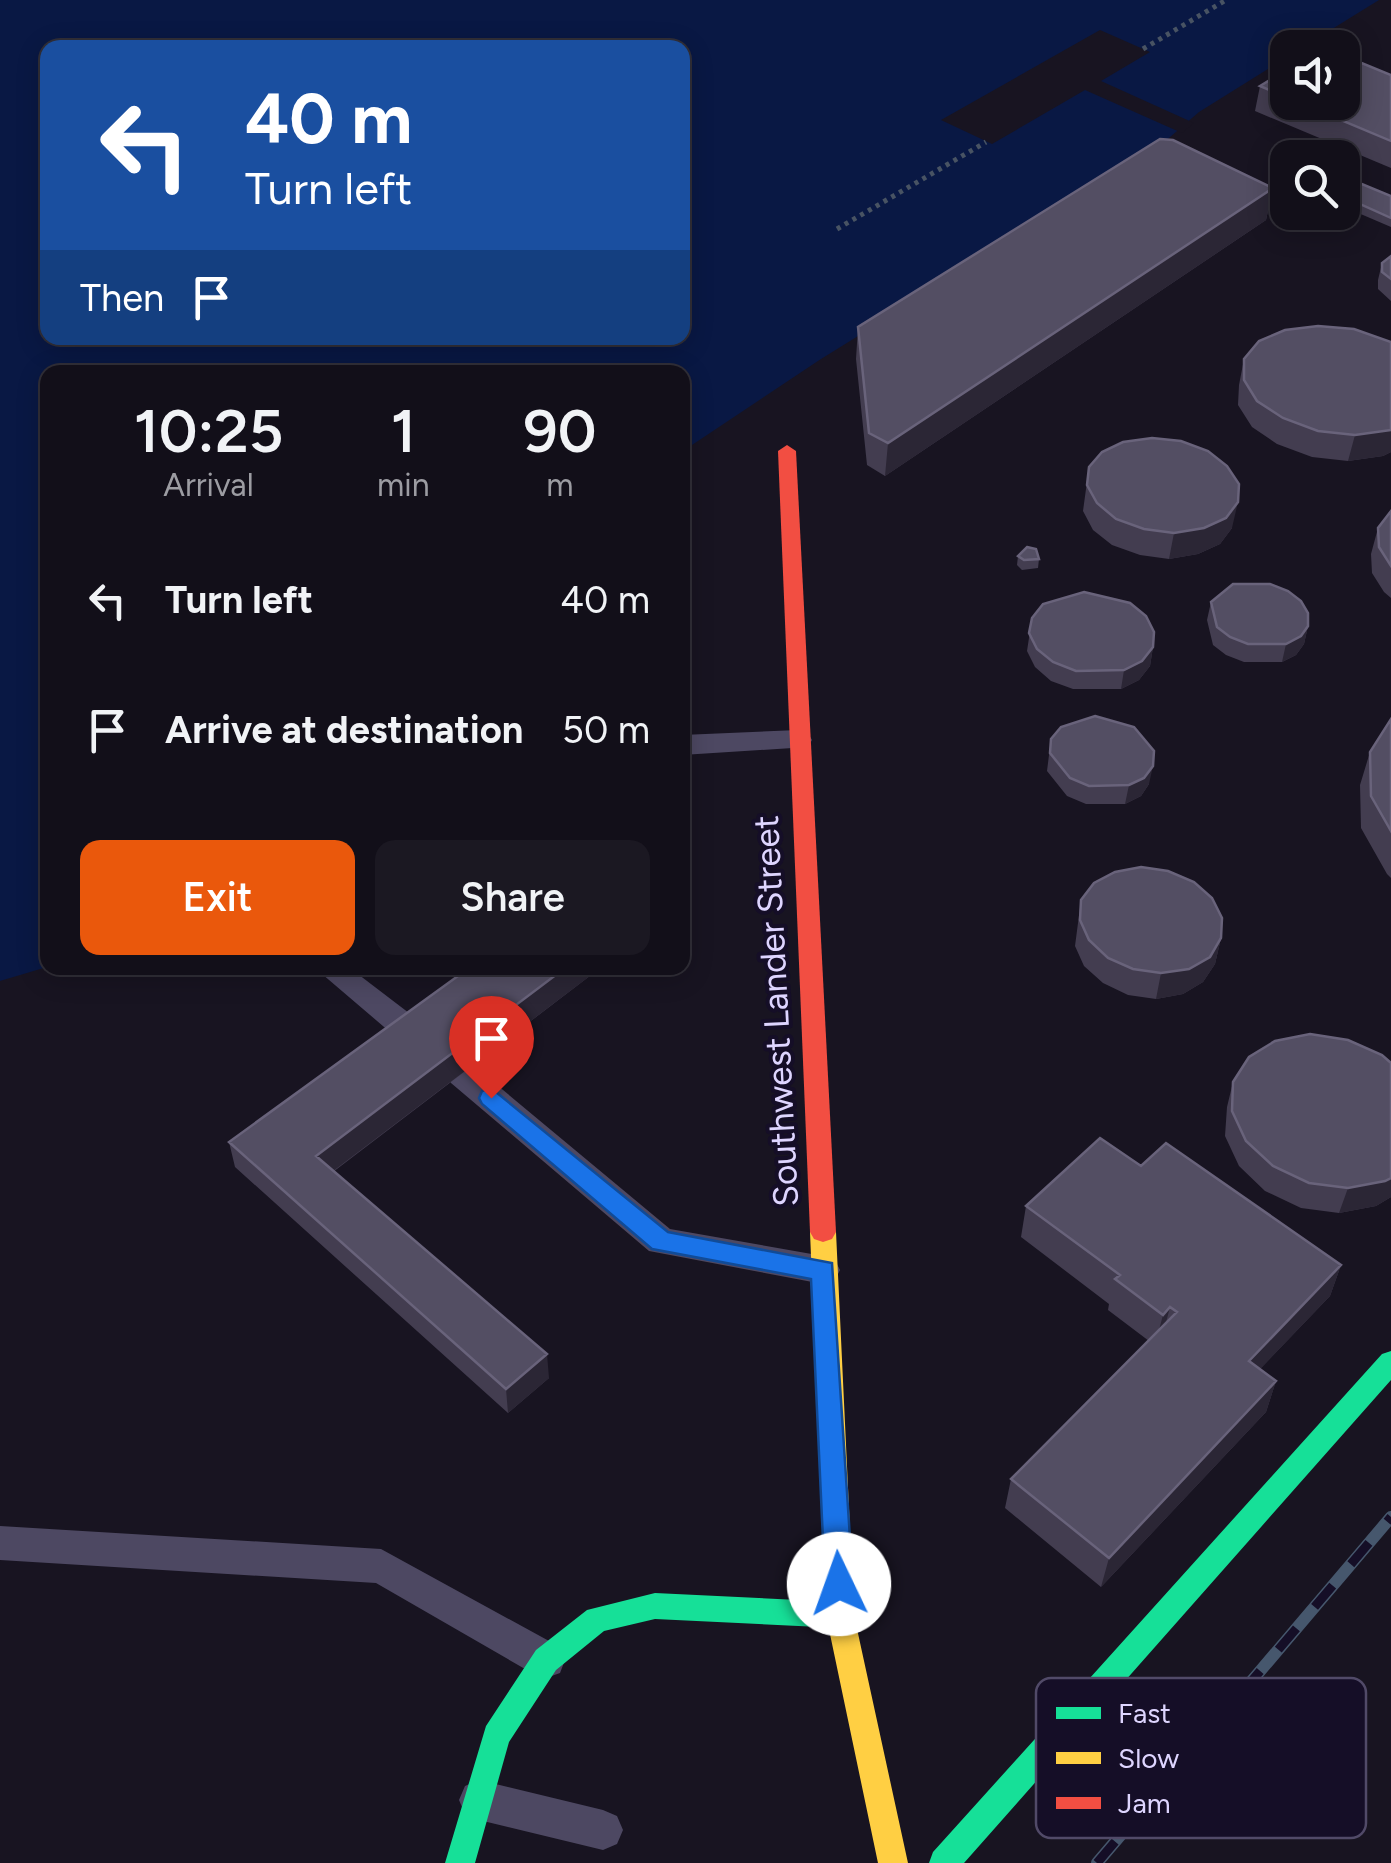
<!DOCTYPE html>
<style>
:root{--surface:#120f19;--page:#1b1822;--text:#f1f3f6;--muted:#9c9ca2;--line:#312f38;--accent:#ea580c}
body{margin:0;font-family:Figtree,sans-serif;background:var(--page);color:var(--text);height:100vh;display:flex;flex-direction:column;font-size:38px;white-space:nowrap}
*{box-sizing:border-box;margin:0}
p{font-size:32px;color:var(--muted)}
.icon{flex:none;width:55px;height:55px;fill:none;stroke:currentColor;stroke-width:2;stroke-linecap:round;stroke-linejoin:round}
.map{position:relative;flex:1;overflow:hidden}
.panel{position:absolute;left:40px;top:365px;width:650px;height:610px;display:flex;flex-direction:column;background:var(--surface);border-radius:20px;box-shadow:0 5px 25px #0003,0 0 0 2px var(--line)}
.panel>*{flex:none}
.top-card{position:absolute;left:40px;top:40px;width:650px;height:305px;border-radius:20px;box-shadow:0 5px 25px #0003,0 0 0 2px var(--line);background:#1a4fa0;color:#fff;overflow:hidden}
.controls{position:absolute;left:1270px;top:30px;display:grid;gap:20px}
.controls a{display:grid;place-items:center;width:90px;height:90px;border-radius:20px;background:var(--surface);box-shadow:0 5px 25px #0003,0 0 0 2px var(--line);font-size:50px}
.pin{position:absolute;display:grid;place-items:center;width:85px;height:85px;color:#fff;margin:-102px -42px;border-radius:50% 50% 50% 0;rotate:-45deg;box-shadow:0 0 10px #0007}
.pin .icon{rotate:45deg}
.me{position:absolute;width:110px;margin:-55px;rotate:357deg;stroke-linejoin:round;filter:drop-shadow(0 0 8px #0008)}
.turn{display:flex;align-items:center;gap:35px;height:210px;padding:0 40px;font-size:45px}
.turn .icon{width:130px;height:130px;stroke-width:2.5}
.turn b{display:block;font-size:70px;line-height:85px}
.then{display:flex;align-items:center;height:95px;padding:0 40px;background:#0003;gap:20px;font-size:38px}
.eta{display:flex;justify-content:space-evenly;align-items:center;height:170px;text-align:center}
.eta b{font-size:60px;font-weight:600;line-height:70px}
.primary-button{display:flex;gap:20px;margin-top:auto;padding:20px 40px}
.primary-button a{flex:1;height:115px;border-radius:20px;background:var(--accent);color:#fff;font-size:40px;font-weight:600;line-height:115px;text-align:center}
.primary-button a+a{background:var(--page);color:var(--text)}
ul{padding:0;list-style:none}
li{display:flex;align-items:center;gap:30px;height:130px;padding:0 40px}
li div{flex:1}
li b{display:block;font-size:38px}
li em{font-style:normal}
.map>svg:first-child{display:block}
.water{fill:#091844;fill-rule:evenodd}
.pier{fill:#181421}
.lines{fill:none;stroke-linecap:round;stroke-linejoin:round}
.path{stroke:#485363;stroke-width:5;stroke-dasharray:4 5;stroke-linecap:butt}
.lane{fill:#4d4862;fill-rule:evenodd}
.fast{fill:#16e098;fill-rule:evenodd}
.slow{fill:#ffcf43;fill-rule:evenodd}
.jam{fill:#f24e42;fill-rule:evenodd}
.rail-casing{stroke:#46576d;stroke-width:12}
.rail{stroke:#150e27;stroke-width:9;stroke-dasharray:28;stroke-linecap:butt}
.wall{fill:#433d50}
.shaded-wall{fill:#2b2635}
.building{fill:#534e63;stroke:#69637b;stroke-width:2.5}
.route{fill:#1a73e8;stroke:#114b97;stroke-width:2.5}
.labels{text-anchor:middle;dominant-baseline:central;stroke-width:8;stroke-linejoin:round;paint-order:stroke}
.street-label{font-size:35px;fill:#ded5ff;stroke:#150e27}
.key{fill:#150e27;stroke:#514a68;stroke-width:2.5}
.key-label{font-size:28px;fill:#ded5ff}
</style>
<div class="map">
<svg width="1391" height="1863" viewBox="0 0 1391 1863">
<rect width="100%" height="100%" fill="#181421"/>
<path class="water" d="M0,0H1379L1303,47L1288,48L1287,57L1199,112L1147,157L821,359L683,451L682,372H48L47,967L0,981ZM48,48H682V338H48Z"/>
<path class="pier" d="M1100,30L1150,52L1101,81L1194,123L1182,133L1085,90L992,144L941,120Z"/>
<g class="lines">
<path class="path" d="M1143,49L1226,0
M837,229L986,142"/>
<path class="lane" d="M798,730L808,733L812,740L808,747L682,755V735Z
M315,968H350L426,1026L431,1035L426,1044L415,1047L404,1044Z
M462,1062L473,1065L670,1229L823,1256L835,1260L840,1270L835,1280L823,1284L649,1251L451,1083L446,1074L451,1065Z
M0,1526L381,1549L560,1647L565,1660L560,1673L546,1678L532,1673L376,1583L0,1560Z
M479,1780L603,1810L617,1816L623,1830L617,1844L603,1850L479,1820L465,1814L459,1800L465,1786Z"/>
<path class="fast" d="M1391,1351V1380L964,1863H929L933,1852L1382,1354Z
M655,1593L840,1602L850,1606L854,1615L850,1624L840,1628L655,1619L604,1631L556,1670L509,1742L475,1863H445L486,1726L536,1650L587,1610Z"/>
<path class="slow" d="M823,1222L832,1225L836,1232L854,1615L908,1863H878L826,1615L810,1232L814,1225Z"/>
<path class="jam" d="M787,445L796,451L836,1232L832,1239L823,1242L814,1239L810,1232L778,451Z"/>
<g class="rail-casing">
<path id="rail" d="M1097,1863L1391,1517"/>
</g>
<use href="#rail" class="rail"/>
</g>
<path class="wall" d="M1288,69V102H1342L1391,75V168L1255,111L1260,86Z
M1342,186L1391,196V227L1342,206Z
M1273,188L1266,220L885,476L867,465L856,359L858,327Z
M1391,256V301L1378,289V280L1382,263Z
M1391,342V452L1383,456L1348,461L1312,457L1277,444L1252,427L1238,405L1239,385L1244,359Z
M1089,467L1232,528L1220,544L1198,554L1169,559L1140,555L1112,545L1093,530L1083,511Z
M1391,511V598L1384,592L1372,573L1371,554L1378,528Z
M1018,556L1039,559L1038,568L1022,570L1017,565Z
M1211,602L1308,626L1304,644L1296,655L1282,662H1244L1226,655L1213,645L1207,620Z
M1032,618L1153,647L1150,666L1139,680L1121,689H1073L1051,681L1035,667L1027,651Z
M1391,719V878L1387,874L1361,828L1360,785L1370,752Z
M1051,739L1149,784L1141,796L1125,804H1086L1067,796L1047,771Z
M1081,900L1221,938L1215,964L1203,982L1183,994L1156,999L1128,995L1103,983L1084,966L1075,946Z
M469,968H599V969L333,1172L549,1378L508,1413L235,1167L229,1142Z
M1391,1063V1197L1376,1206L1339,1213L1301,1208L1265,1191L1239,1166L1225,1136L1227,1107L1233,1082Z
M1141,1166L1341,1265L1330,1296L1260,1369L1276,1381L1266,1412L1101,1587L1005,1508L1011,1479L1149,1341L1108,1310L1109,1304L1021,1237L1026,1206Z"/>
<path class="shaded-wall" d="M1273,188L1266,220L885,476L888,443Z
M1391,430V452L1383,456L1348,461L1355,435Z
M1238,502L1232,528L1220,544L1198,554L1169,559L1174,533Z
M1308,626L1304,644L1296,655L1282,662L1286,644Z
M1153,647L1150,666L1139,680L1121,689L1124,670Z
M1153,766L1149,784L1141,796L1125,804L1129,785Z
M1221,938L1215,964L1203,982L1183,994L1156,999L1161,973Z
M565,968H599V969L320,1181L316,1156Z
M1391,1178V1197L1376,1206L1339,1213L1348,1188Z
M1341,1265L1330,1296L1239,1391L1249,1361Z
M1170,1307L1162,1338L1155,1345L1163,1315Z
M547,1354L549,1378L508,1413L506,1389Z
M1276,1381L1266,1412L1101,1587L1109,1558Z"/>
<path class="building" d="M1342,55L1391,75V141L1298,102H1342Z
M1288,69V98L1260,86Z
M1160,139L1173,140L1273,188L888,443L869,433L858,327Z
M1352,180L1391,196V218L1342,196V186Z
M1391,256V279L1382,272V263Z
M1318,326L1354,329L1391,342V430L1355,435L1318,431L1283,418L1257,401L1244,380V359L1259,341L1285,330Z
M1152,438L1181,441L1208,451L1227,466L1239,484L1238,502L1226,518L1204,528L1174,533L1144,529L1116,519L1097,503L1087,485L1089,467L1102,452L1123,442Z
M1391,511V566L1379,547L1378,528Z
M1027,547L1036,549L1039,559L1024,560L1018,556Z
M1233,584H1270L1288,591L1301,601L1308,613V626L1301,636L1286,644H1248L1230,637L1217,627L1211,602Z
M1084,592L1130,603L1146,616L1154,632L1153,647L1142,661L1124,670L1076,671L1053,662L1037,649L1029,633L1032,618L1043,604Z
M1095,716L1134,727L1154,751L1153,766L1144,778L1129,785L1089,786L1070,778L1050,753L1051,739L1061,727Z
M1391,719V831L1371,796L1370,752Z
M1141,867L1168,871L1194,882L1212,898L1222,918L1221,938L1210,957L1189,969L1161,973L1133,969L1108,958L1089,940L1080,920L1081,900L1094,883L1115,872Z
M469,968H565L316,1156L547,1354L506,1389L229,1142Z
M1310,1034L1348,1040L1382,1055L1391,1063V1178L1385,1181L1348,1188L1309,1183L1273,1166L1246,1141L1232,1111L1233,1082L1249,1057L1275,1041Z
M1100,1138L1141,1166L1166,1143L1341,1265L1249,1361L1276,1381L1109,1558L1011,1479L1177,1312L1170,1307L1163,1315L1115,1279L1120,1275L1026,1206Z"/>
<path class="route" d="M491,1088L668,1232L832,1263L853,1584L849,1594L839,1598L829,1594L825,1584L811,1279L652,1249L482,1104L479,1098L482,1091Z"/>
<g class="labels">
<g class="street-label">
<text transform="translate(776 1011) rotate(-93)">Southwest Lander Street</text>
</g>
</g>
<rect x="1036" y="1678" width="330" height="160" rx="15" class="key"/>
<rect x="1056" y="1707" width="45" height="12" fill="#16e098"/>
<rect x="1056" y="1752" width="45" height="12" fill="#ffcf43"/>
<rect x="1056" y="1797" width="45" height="12" fill="#f24e42"/>
<g class="key-label">
<text x="1118" y="1723">Fast</text>
<text x="1118" y="1768">Slow</text>
<text x="1118" y="1813">Jam</text>
</g>
</svg>
<div class="controls">
<a><svg class="icon" aria-label="sound" viewBox="0 0 24 24"><path d="M4 9h4l5-4v14l-5-4H4zM17 9q2 3 0 6"/></svg></a>
<a><svg class="icon" aria-label="search" viewBox="0 0 24 24"><circle cx="10" cy="10" r="6"/><path d="M15 15l6 6"/></svg></a>
</div>
<div class="pin" style="left:491px;top:1098px;background:#d93025"><svg class="icon" aria-label="arrive" viewBox="0 0 24 24"><path d="M6 21V4h12l-3 4 3 4H6"/></svg></div>
<svg class="me" style="left:839px;top:1584px" viewBox="-20 -20 40 40"><circle r="19" fill="#fff"/><path d="M0-13L10 11 0 6-10 11z" fill="#1a73e8"/></svg>
<div class="top-card">
<div class="turn"><svg class="icon" aria-label="left" viewBox="0 0 24 24"><path d="M17 20v-9H6M10 6l-5 5 5 5"/></svg><div><b>40 m</b>Turn left</div></div>
<div class="then">Then<svg class="icon" aria-label="arrive" viewBox="0 0 24 24"><path d="M6 21V4h12l-3 4 3 4H6"/></svg></div>
</div>
<section class="panel">
<div class="eta">
<div><b>10:25</b><p>Arrival</p></div>
<div><b>1</b><p>min</p></div>
<div><b>90</b><p>m</p></div>
</div>
<ul>
<li><svg class="icon" aria-label="left" viewBox="0 0 24 24"><path d="M17 20v-9H6M10 6l-5 5 5 5"/></svg><div><b>Turn left</b></div><em>40 m</em></li>
<li><svg class="icon" aria-label="arrive" viewBox="0 0 24 24"><path d="M6 21V4h12l-3 4 3 4H6"/></svg><div><b>Arrive at destination</b></div><em>50 m</em></li>
</ul>
<div class="primary-button"><a>Exit</a><a>Share</a></div>
</section>
</div>
